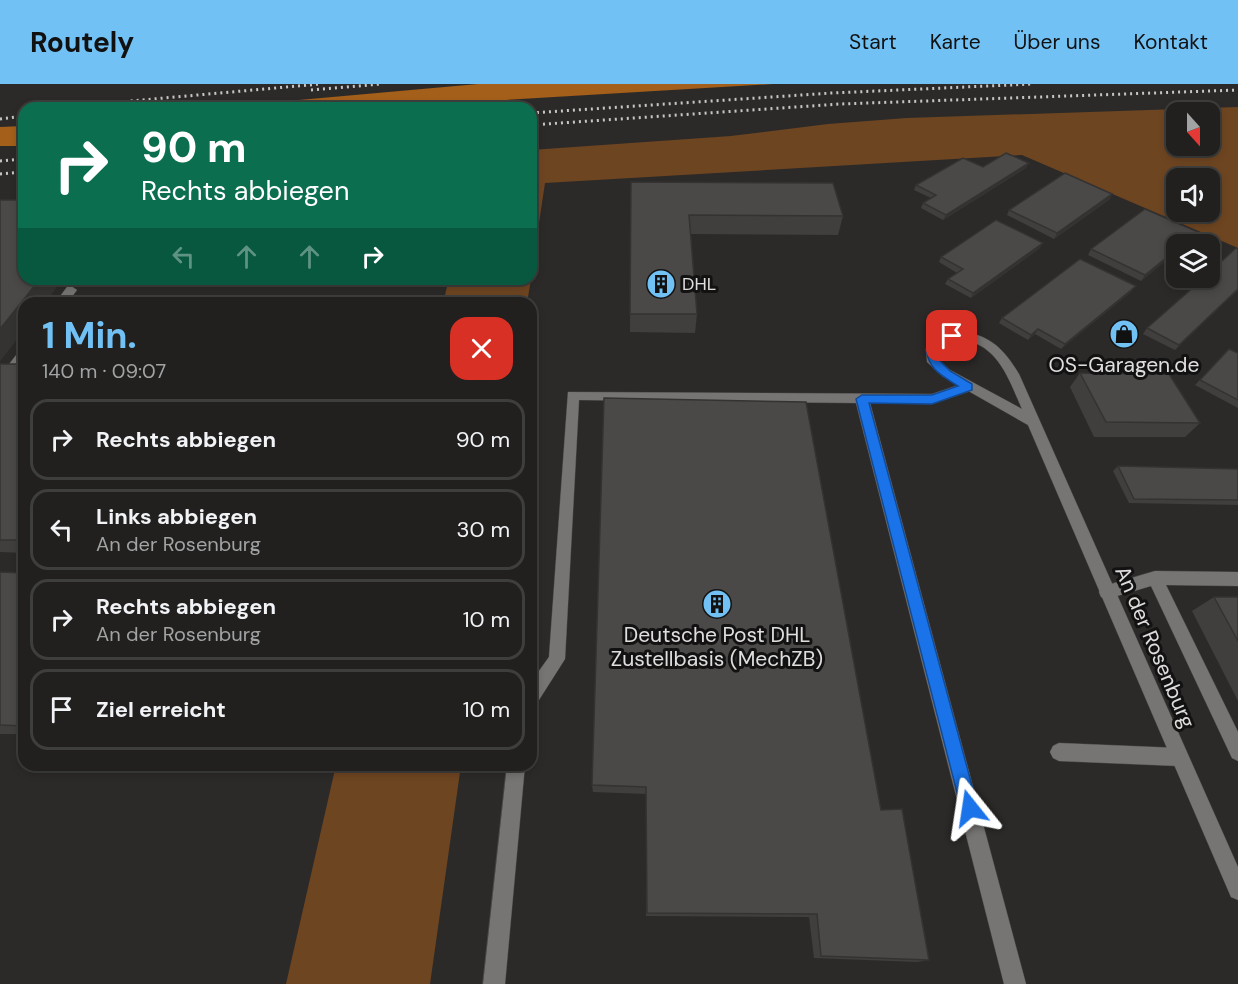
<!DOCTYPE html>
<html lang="de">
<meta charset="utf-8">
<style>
:root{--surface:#21201e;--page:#2d2d2b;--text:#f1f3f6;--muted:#a2a3a4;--line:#3e3e3c;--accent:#72c1f5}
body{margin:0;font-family:"DM Sans",sans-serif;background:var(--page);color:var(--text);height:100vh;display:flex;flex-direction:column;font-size:22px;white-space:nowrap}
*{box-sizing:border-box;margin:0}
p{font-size:20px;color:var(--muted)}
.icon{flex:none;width:33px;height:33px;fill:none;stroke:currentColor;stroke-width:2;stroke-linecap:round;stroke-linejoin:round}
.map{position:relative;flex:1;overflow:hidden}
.side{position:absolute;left:18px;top:213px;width:519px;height:474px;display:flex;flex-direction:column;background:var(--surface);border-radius:18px;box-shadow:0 3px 9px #0003,0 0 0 2px var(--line)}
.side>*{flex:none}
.top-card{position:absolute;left:18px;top:18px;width:519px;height:183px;border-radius:18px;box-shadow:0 3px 9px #0003,0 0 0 2px var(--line);background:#0b6e4f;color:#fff;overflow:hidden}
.needle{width:39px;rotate:159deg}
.tools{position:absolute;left:1166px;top:18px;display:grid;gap:12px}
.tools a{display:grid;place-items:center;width:54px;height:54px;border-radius:12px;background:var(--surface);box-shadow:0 3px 9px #0003,0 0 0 2px var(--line);font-size:30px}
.pin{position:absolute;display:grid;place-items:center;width:51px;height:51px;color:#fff;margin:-26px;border-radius:12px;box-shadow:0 3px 9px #0006}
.me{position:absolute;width:66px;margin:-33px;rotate:345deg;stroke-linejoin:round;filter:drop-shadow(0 0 4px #0008)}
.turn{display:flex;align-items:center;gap:21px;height:126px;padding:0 24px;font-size:27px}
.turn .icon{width:78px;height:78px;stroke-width:2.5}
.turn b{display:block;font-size:42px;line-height:51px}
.lanes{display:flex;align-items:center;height:57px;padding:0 24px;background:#0003;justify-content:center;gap:30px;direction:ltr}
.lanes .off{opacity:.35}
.round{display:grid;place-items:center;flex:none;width:63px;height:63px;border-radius:18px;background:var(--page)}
.headline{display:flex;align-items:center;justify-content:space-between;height:102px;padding:0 24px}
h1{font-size:36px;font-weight:700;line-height:45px;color:var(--accent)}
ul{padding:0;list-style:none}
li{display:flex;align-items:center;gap:18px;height:81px;margin:0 12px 9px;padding:0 12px;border:3px solid var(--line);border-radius:18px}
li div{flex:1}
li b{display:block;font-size:22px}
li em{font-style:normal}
header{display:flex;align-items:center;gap:36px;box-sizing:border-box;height:84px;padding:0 30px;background:var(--accent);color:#111}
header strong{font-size:28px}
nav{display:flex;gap:33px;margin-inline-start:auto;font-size:21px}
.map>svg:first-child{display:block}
.green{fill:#6e4521;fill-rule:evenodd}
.water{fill:#a45f1a}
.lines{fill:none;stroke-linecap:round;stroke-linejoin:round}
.service-casing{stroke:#494746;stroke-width:1}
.minor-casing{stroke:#494746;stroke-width:1}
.service{fill:#777573;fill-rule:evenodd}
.minor{fill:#777573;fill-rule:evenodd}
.rail{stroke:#c8c6c4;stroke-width:3;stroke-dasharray:2 4;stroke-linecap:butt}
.wall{fill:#403f3d}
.shaded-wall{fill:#343332}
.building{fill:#4b4947;stroke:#343332;stroke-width:1.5}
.route{fill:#1a73e8;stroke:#114b97;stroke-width:1.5}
.labels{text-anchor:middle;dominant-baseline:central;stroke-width:6;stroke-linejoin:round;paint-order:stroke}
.far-poi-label{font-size:18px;fill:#e0dedd;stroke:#131212;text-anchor:start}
.poi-label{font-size:21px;fill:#e0dedd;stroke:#131212}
.street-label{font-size:21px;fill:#e0dedd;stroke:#131212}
</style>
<header>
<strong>Routely</strong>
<nav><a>Start</a><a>Karte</a><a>Über uns</a><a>Kontakt</a></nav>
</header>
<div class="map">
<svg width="1238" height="900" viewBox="0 0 1238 900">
<rect width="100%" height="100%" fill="#2c2a28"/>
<path class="green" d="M1238,23V164L1022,71L545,99L531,192V66L731,52L828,40L907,34ZM1176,28H1209V62H1176ZM1176,94H1209V128H1176Z
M449,195H531L527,219H443Z
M336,681H461L430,900H286Z"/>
<path class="water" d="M478,0H773L489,17L414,24H209Z
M24,42V62H0V43Z"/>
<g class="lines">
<g class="service-casing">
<path id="service" d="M71,202L77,206L67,219H55L67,203Z
M24,265V278L5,304L0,306V292L20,266Z
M968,298L974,303L973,306L932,320L870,319L1026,900H1004L856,319L579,316L565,575L537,619L531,621V598L549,573L568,308L932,310Z
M1155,487L1238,488V502L1166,501L1238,648V677L1232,674L1151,502L1107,515L1101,513L1099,508L1101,503Z
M1059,659L1178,664L1184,667L1187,673L1184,679L1178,682L1059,677L1053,674L1050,668L1053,662Z
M507,681H525L505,900H483Z"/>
</g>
<g class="minor-casing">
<path id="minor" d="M964,248C992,252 1005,267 1019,290L1238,783V816L1231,813L1028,341L942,292L927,278L926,265C935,253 949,249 964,248ZM964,256C999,262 1009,296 1022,325L950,286L939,276L938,266C946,259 953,257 964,256Z"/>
</g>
<use href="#service" class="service"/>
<use href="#minor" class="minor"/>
<path class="rail" d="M311,6L381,0
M53,24L320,0
M531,29L832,9L1032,0
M0,35L24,32
M531,41L840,20L1238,6
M0,77L24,75
M0,90L24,88"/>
</g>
<path class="wall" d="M1029,79L1026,84L943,136L921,124L923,119L931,114L914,106L916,101L983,83Z
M631,98L843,132L838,151L691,150L697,230L695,249L630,248Z
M1112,110L1109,116L1054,155L1007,131L1009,126Z
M1194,153L1141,197L1088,171L1091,165Z
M1040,164L971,214L945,200L948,195L957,189L939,178L941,173Z
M1238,165V206L1175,266L1143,250L1147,244Z
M24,195H332L330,200L62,196L24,219V246L0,277Z
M1132,207L1061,265L1035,250L1028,256L999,239L1002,234Z
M1229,265L1238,269V324L1195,301Z
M0,280H24V469L0,468Z
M1080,289L1200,339L1185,353H1094L1070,303Z
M604,314L881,726L929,876L917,878L814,874L809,833L646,832V710L593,708L592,701Z
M1118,382L1238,385V421L1129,419L1113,387Z
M0,488L24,489V650H0Z
M1214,513H1238V617L1192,527Z"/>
<path class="shaded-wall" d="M1029,79L1026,84L943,136L946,131Z
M1112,110L1109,116L1054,155L1057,149Z
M1198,148L1194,153L1185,160H1182Z
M1043,159L1040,164L971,214L973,209Z
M1176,166V168L1141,197L1145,191Z
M40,195H61L62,196L45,219H24V246L0,277V245Z
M1136,202L1132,207L1061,265L1065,260Z
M1238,205V206L1175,266L1179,261Z
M1038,245L1035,250L1028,256L1031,251Z"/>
<path class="building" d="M1006,69L1029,79L946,131L923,119L936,111L916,101L963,74L983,83Z
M1065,89L1112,110L1057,149L1009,126Z
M631,98L833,99L843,132L689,131L697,230H630Z
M0,116H24V195H40L0,245Z
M1145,125L1198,148L1182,160H1176V166L1145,191L1091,165Z
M996,136L1043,159L973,209L948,195L963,185L941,173Z
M1236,164L1238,165V205L1179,261L1147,244L1204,194H1209V189Z
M1080,175L1136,202L1065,260L1038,245L1031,251L1002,234Z
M1229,265L1238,269V316L1200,296Z
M0,280H24V456H0Z
M1080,289L1169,290L1200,339L1106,338Z
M604,314L806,318L881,726L902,725L929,876L821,872L817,830L647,829L646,703L592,701Z
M1118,382L1238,385V416L1134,415Z
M0,488L24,489V642L0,641Z
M1214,513H1238V557Z"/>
<path class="route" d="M952,248L958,252L938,266L939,276L950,287L972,300V306L932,320L869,319L978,724L976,730L970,733L963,730L961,724L856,315L862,311H932L958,302C941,291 929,286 926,265L936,254Z"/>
<defs>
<g id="building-disc" transform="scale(1.5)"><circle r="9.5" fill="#72c1f5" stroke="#131212"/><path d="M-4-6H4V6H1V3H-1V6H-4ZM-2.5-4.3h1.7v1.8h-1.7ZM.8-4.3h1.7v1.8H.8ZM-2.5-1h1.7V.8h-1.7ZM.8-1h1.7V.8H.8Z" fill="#111"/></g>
<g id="shop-disc" transform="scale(1.5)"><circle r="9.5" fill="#72c1f5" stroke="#131212"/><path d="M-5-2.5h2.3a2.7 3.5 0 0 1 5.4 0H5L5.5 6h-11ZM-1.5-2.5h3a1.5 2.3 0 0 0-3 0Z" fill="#111"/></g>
</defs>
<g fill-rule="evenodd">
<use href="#building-disc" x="661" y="200"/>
<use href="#shop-disc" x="1124" y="250"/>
<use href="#building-disc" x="717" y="520"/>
</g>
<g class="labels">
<g class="far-poi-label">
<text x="682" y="200">DHL</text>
</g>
<g class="poi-label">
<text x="1124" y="281">OS-Garagen.de</text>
<text x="717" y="551">Deutsche Post DHL<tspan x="717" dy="24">Zustellbasis (MechZB)</tspan></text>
</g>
<g class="street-label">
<text transform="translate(1155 563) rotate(67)">An der Rosenburg</text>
</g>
</g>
</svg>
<div class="tools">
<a><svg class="needle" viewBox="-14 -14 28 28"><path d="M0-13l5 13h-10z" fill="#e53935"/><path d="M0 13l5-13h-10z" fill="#a2a3a4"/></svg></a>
<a><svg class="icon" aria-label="sound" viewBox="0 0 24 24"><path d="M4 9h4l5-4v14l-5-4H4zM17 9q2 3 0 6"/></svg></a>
<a><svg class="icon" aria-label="layers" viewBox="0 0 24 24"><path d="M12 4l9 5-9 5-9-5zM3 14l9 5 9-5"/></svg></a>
</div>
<div class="pin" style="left:952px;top:252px;background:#d93025"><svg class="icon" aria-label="arrive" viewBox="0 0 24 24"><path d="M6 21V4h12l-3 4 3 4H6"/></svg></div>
<svg class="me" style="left:970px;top:724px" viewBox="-20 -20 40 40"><path d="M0-17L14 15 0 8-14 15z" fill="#1a73e8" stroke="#fff" stroke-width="4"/></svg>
<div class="top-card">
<div class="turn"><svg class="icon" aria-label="right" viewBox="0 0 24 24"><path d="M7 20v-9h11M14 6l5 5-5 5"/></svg><div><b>90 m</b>Rechts abbiegen</div></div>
<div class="lanes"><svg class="icon off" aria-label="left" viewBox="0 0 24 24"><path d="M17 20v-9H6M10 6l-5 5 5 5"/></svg><svg class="icon off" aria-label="ahead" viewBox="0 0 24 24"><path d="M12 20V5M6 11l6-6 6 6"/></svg><svg class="icon off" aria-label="ahead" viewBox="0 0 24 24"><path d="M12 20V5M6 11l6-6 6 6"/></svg><svg class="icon" aria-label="right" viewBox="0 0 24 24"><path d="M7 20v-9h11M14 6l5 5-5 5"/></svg></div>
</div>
<section class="side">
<div class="headline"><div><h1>1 Min.</h1><p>140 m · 09:07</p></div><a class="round" style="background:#d93025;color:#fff"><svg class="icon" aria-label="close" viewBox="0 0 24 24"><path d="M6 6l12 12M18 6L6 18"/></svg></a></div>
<ul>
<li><svg class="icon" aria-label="right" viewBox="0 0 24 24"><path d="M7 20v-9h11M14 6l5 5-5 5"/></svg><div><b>Rechts abbiegen</b></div><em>90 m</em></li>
<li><svg class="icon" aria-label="left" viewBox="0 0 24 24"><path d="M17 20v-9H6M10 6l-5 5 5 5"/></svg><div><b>Links abbiegen</b><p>An der Rosenburg</p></div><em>30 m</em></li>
<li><svg class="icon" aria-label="right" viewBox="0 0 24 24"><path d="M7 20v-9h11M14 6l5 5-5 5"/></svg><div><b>Rechts abbiegen</b><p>An der Rosenburg</p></div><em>10 m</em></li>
<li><svg class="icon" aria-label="arrive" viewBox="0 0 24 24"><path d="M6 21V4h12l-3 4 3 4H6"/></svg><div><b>Ziel erreicht</b></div><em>10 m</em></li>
</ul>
</section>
</div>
